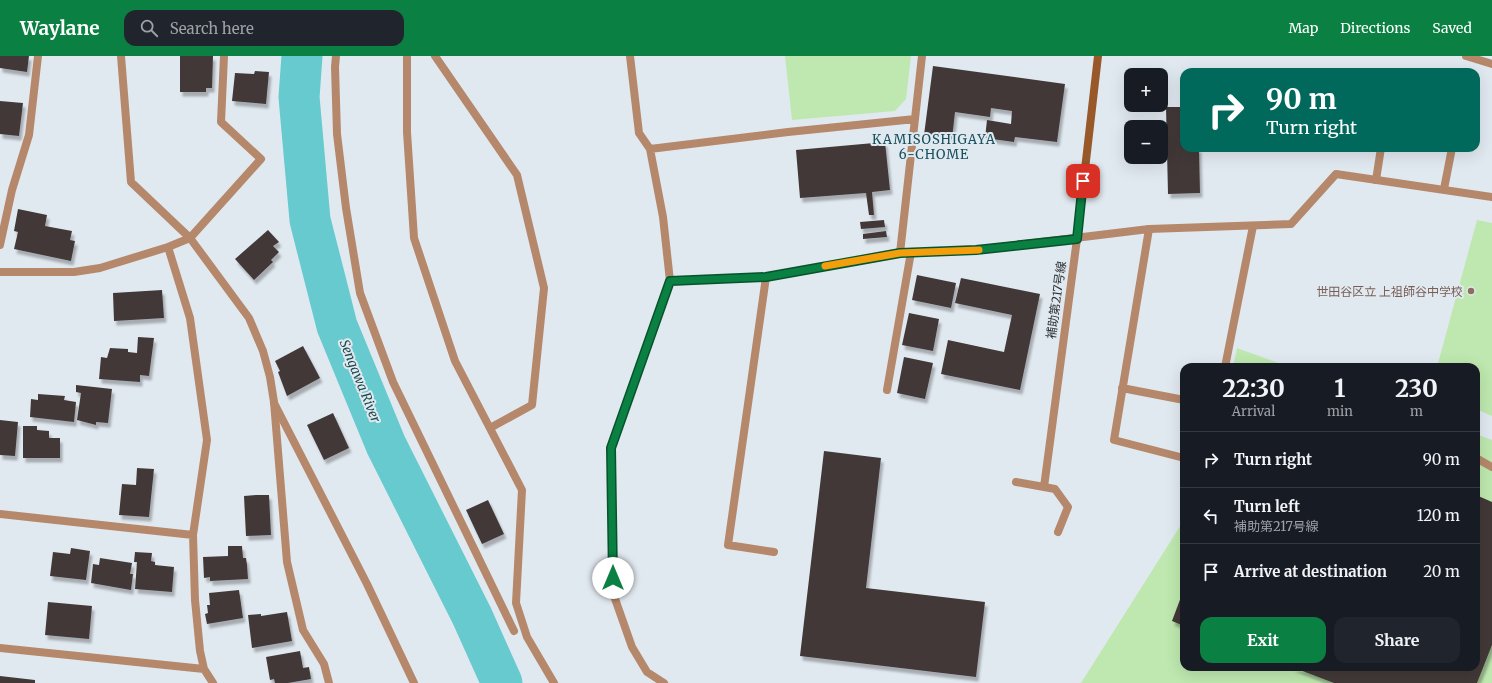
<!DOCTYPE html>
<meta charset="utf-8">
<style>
:root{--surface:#171b24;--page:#20242c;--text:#f1f3f6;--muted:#9ea1a6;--line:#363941;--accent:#0b8043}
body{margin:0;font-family:Merriweather,"Noto Sans JP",serif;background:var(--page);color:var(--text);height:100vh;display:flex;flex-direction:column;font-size:15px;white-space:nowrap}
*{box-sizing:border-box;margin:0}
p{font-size:13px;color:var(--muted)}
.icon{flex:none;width:22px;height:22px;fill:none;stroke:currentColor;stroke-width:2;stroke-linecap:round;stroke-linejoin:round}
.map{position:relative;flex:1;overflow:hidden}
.side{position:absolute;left:1180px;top:307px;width:300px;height:308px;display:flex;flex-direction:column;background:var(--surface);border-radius:12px;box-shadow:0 4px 16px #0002}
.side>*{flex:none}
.guide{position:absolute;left:1180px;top:12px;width:300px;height:84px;border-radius:12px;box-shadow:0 4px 16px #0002;background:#00695c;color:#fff;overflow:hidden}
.tools{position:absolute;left:1124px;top:12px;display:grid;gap:8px}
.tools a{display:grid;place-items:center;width:44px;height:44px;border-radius:8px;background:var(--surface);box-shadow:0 4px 16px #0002;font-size:20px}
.pin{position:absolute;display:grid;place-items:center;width:34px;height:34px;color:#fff;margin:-17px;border-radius:8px;box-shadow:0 2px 6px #0006}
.me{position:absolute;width:44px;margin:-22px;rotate:0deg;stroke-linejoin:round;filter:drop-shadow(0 0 3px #0008)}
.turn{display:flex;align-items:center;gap:14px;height:84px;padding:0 20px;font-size:18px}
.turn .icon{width:52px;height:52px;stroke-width:2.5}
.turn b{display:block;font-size:28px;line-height:34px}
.eta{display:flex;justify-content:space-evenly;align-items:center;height:68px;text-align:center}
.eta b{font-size:24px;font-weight:700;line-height:28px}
.action{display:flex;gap:8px;margin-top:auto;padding:8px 20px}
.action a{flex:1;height:46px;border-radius:12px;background:var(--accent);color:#fff;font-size:16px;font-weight:700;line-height:46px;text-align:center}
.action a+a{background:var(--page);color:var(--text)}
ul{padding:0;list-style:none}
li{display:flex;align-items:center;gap:12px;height:56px;padding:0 20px;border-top:1px solid var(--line)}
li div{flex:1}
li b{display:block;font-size:15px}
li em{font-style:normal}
header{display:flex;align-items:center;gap:24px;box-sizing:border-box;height:56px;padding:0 20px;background:var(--accent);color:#fff}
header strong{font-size:19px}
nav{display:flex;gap:22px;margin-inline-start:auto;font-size:14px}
.search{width:280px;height:36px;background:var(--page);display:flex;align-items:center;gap:10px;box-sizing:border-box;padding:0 14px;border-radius:12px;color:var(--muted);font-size:15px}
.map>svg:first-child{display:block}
.green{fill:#bee8af}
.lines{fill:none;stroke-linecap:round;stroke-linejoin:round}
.river{stroke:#66cacf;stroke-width:41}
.building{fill:#423938;filter:url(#shadow)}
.lane{stroke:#b5886b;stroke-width:8}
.street{stroke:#b5886b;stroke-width:8}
.secondary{stroke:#985829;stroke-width:8}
.route-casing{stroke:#07532c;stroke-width:10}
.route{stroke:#0b8043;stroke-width:7}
.slow{stroke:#f59e0b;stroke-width:7}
.education-dot{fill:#8d6e63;stroke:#e1e9f0;stroke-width:1.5}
.labels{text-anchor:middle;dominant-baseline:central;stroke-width:4;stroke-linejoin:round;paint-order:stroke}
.education-label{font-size:12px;fill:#785e54;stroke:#e1e9f0;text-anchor:end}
.street-label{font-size:12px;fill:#2f3234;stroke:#e1e9f0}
.neighbourhood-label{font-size:13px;letter-spacing:1px;fill:#19505d;stroke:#e1e9f0}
.water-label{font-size:13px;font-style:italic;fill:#1c494c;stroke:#e1e9f0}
</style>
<header>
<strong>Waylane</strong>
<div class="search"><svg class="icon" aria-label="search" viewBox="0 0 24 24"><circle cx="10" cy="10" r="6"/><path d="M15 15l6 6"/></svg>Search here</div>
<nav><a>Map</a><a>Directions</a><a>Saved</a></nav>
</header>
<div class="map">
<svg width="1492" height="627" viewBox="0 0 1492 627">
<defs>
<filter id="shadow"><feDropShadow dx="2.5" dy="4.5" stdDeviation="1" flood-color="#0004"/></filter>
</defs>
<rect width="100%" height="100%" fill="#e1e9f0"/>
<path class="green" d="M785,0H911L906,43L895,55L792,64Z
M1477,164L1492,167V360L1476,353V311H1437Z
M1237,292L1289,311H1233Z
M1476,378L1492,384V627H1081L1184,464V611H1476Z"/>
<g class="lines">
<path class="river" d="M302,0L299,41L310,164L337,270L386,389L472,560L502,627"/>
</g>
<path class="building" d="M0,0H29L27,16L0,12Z
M180,0H213L212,32H206V36H180Z
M933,10L1065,28L1057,86L1015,81L1014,86L985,82L987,64L1011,68L1012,55L991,52L990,61L955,56L952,83L924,79Z
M255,15L269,16L266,48L232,45L235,17L254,18Z
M0,45L23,47L19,80L0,78Z
M1166,51H1184V92H1199L1200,137L1168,138Z
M885,86L890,134L872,136L874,159H869L866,137L800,142L796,94Z
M18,153L47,159L45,170L72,175L70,184L75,185L71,205L14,193L18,176L14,175Z
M884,164L885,171L861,173L860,166Z
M268,174L279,186L273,190L279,196L271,204L273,206L254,224L235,203Z
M886,175L887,181L863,183V178Z
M917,219L956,227L951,252L912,244Z
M961,222L1040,238L1020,334L941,318L948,284L1004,296L1012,259L955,247Z
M162,234L164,262L114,265L113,237Z
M909,257L939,263L933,295L902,289Z
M138,281L154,282L149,320L140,319V326L99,323L101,301L107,302L110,292L128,293V296L137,297Z
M303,290L320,322L287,340L278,316L280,315L275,305Z
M904,301L933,307L925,343L897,337Z
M76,329L112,333L108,367L96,366V369L77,364L81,337L76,336Z
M38,338L65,340L64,344L76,346L74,366L30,361L31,343L38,344Z
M333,357L349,392L324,404L307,369Z
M0,364L18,366L15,400L0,399Z
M23,370H37V374L49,375V382H60V402H23Z
M824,395L881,402L866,532L985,546L976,621L800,600Z
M137,412L154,413L149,461L119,459L122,428L136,429Z
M256,439H269L271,479L246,480L244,440Z
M1476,439L1492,446V589L1477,627H1334L1292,611H1476Z
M488,444L504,478L482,488L466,454Z
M228,490H242L243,502H246L247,509L248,523L210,525V521L204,522L203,501L228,500Z
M71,492L90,495L86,524L50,520L53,496L70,498Z
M135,496L152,497L151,505L155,506V509L174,511L172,536L135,533L137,506H134Z
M100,502L132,507L130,518H133L131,534L91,527L93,508L99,509Z
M1184,533V570L1172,565Z
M239,534L243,562L207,568L205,558L208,557L207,549H210L209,537Z
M48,546L92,550L89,583L45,579Z
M287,556L292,585L252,592L248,559L261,558V560Z
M300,595L303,612L309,611L311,623L288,627H275L274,623L270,624L266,601Z
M0,620L35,624V627H0Z"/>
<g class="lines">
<path class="lane" d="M336,0L335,11L337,78L346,152L360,237L393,326L514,575
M1376,124L1381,92
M1444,133L1452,92
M1149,173L1114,384L1184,402
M168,191L190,262L207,384L193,479
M0,216H74L100,212L168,191L190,182L261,103L221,66L224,0
M1225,311L1253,170
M1122,332L1184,344
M887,334L911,196
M274,347L367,528L414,627
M1476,402L1492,411"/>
<path class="street" d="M121,0L131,126L190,182L249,262L263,295L270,321L274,346L287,506L303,574L324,608L329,627
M407,0V76L414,182L455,305L522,434L516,547L527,581L554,627
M435,0L517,119L544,232L532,349L490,372
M630,0L639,77L650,93L663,161L670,225L611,392L613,537L632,591L647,616L664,627
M1466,0L1492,8
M650,93L788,76L915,63
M0,189L12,134L29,79L38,0
M900,197L922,0
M766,221L728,489L774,496
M670,225L766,221L900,197L976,194L1149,173L1291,168L1336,118L1492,141
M1016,426L1044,431
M0,458L193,479L195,544L200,595L204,613L213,627
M1058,476L1068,451L1055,433L1044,431L1077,183
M0,592L204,613"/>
<path class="secondary" d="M1077,183L1098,0"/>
</g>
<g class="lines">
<g class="route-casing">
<path id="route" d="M613,522L611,392L670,225L766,221L900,197L976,194L1077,183L1083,125"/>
</g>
<use href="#route" class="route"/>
<path class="slow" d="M825,210L900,197L979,194"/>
</g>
<circle class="education-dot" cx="1471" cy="235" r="4"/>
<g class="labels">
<g class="education-label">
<text x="1463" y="235">世田谷区立 上祖師谷中学校</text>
</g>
<g class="street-label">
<text transform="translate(1056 244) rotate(-82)">補助第217号線</text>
</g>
<g class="neighbourhood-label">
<text x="934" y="83">KAMISOSHIGAYA<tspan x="934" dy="15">6-CHOME</tspan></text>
</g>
<g class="water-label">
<text transform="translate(360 325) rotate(68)">Sengawa River</text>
</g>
</g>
</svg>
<div class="tools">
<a>+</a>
<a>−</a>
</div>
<div class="pin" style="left:1083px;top:125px;background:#d93025"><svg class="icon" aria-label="arrive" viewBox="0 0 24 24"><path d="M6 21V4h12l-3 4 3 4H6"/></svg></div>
<svg class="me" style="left:613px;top:522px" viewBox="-20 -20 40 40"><circle r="19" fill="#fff"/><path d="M0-13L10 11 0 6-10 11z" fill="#0b8043"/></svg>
<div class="guide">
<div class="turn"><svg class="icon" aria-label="right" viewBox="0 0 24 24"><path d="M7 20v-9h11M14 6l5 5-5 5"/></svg><div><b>90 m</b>Turn right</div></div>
</div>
<section class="side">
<div class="eta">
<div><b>22:30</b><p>Arrival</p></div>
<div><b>1</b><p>min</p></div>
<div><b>230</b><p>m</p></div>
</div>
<ul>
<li><svg class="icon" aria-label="right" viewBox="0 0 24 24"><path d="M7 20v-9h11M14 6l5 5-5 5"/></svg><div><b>Turn right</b></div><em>90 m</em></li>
<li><svg class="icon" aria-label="left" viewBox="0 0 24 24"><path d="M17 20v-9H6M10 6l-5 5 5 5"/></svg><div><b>Turn left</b><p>補助第217号線</p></div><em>120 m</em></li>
<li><svg class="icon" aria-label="arrive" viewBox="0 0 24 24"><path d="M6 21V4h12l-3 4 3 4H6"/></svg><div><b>Arrive at destination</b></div><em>20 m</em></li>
</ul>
<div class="action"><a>Exit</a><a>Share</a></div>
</section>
</div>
